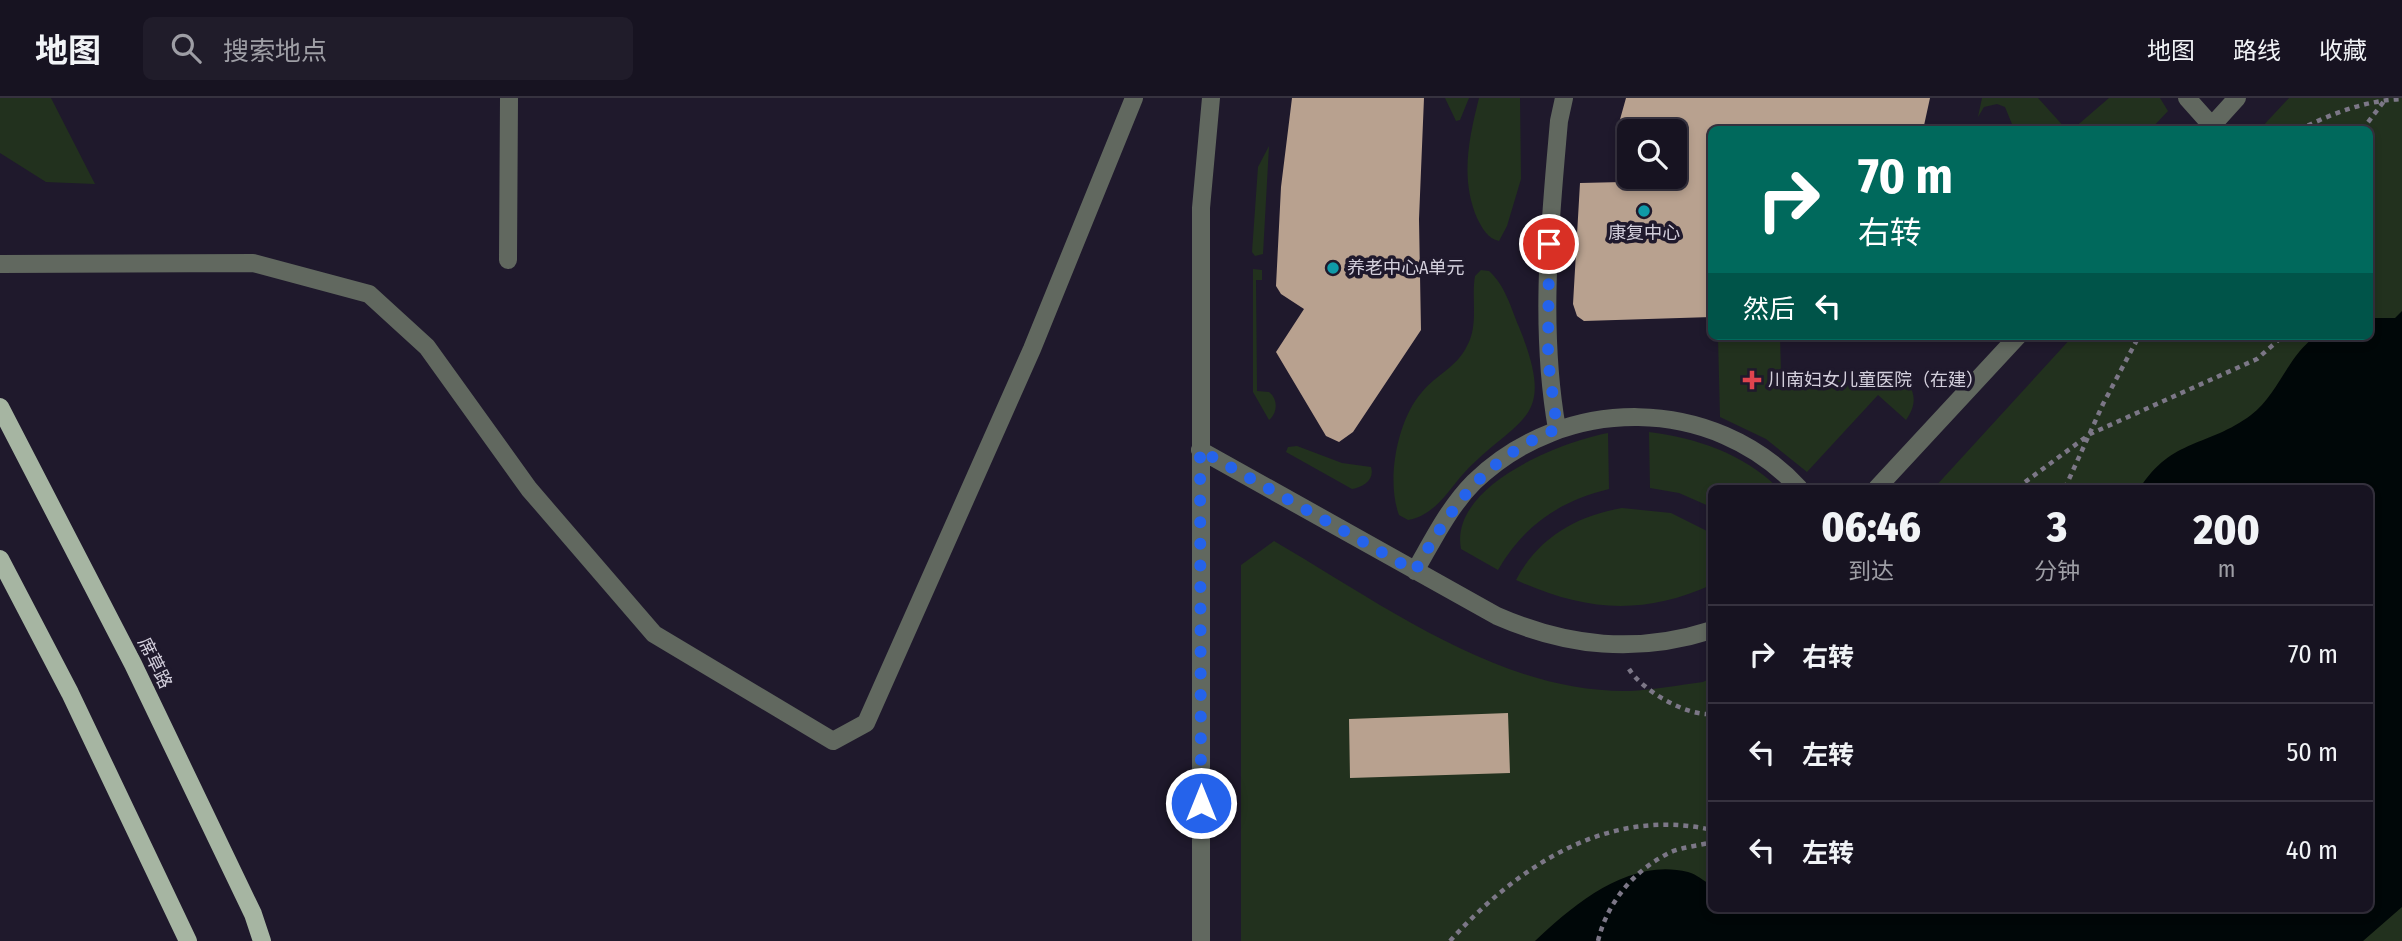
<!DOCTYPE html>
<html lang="zh">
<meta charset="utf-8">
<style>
:root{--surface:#171321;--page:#201c2a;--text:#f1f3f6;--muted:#9e9ea5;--line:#36323f}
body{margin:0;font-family:"Fira Sans Condensed","Noto Sans SC",sans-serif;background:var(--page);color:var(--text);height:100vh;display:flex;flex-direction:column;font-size:26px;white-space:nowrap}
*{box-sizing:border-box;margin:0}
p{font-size:23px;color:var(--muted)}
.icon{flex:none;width:38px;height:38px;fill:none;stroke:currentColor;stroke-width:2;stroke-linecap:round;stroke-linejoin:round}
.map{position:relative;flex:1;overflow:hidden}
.side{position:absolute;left:1708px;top:387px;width:665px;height:427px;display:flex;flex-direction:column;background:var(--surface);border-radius:10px;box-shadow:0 4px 10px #0003,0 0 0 2px var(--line)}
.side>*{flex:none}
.banner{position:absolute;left:1708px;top:28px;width:665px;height:214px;border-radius:10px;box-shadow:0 4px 10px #0003,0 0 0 2px var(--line);background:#00695c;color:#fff;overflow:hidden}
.tools{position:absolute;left:1617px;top:21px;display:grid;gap:14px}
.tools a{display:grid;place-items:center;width:70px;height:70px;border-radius:10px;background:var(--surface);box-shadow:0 4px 10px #0003,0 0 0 2px var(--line);font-size:35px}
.pin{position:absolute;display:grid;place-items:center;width:60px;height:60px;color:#fff;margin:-30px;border:4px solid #fff;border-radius:50%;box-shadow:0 2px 7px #0007}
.me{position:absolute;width:77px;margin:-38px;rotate:0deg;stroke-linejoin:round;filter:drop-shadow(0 0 5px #0008)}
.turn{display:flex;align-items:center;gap:24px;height:147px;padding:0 35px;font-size:32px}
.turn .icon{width:91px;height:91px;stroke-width:2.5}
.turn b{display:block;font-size:49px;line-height:60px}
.then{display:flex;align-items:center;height:66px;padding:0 35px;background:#0003;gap:14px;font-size:26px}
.eta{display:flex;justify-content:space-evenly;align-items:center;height:119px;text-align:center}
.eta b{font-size:42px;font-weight:800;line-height:49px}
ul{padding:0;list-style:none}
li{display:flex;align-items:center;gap:21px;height:98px;padding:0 35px;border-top:2px solid var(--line)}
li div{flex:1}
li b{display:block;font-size:26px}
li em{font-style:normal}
header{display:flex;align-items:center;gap:42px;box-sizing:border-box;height:98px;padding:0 35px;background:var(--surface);border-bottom:2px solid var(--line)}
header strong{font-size:33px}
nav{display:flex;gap:38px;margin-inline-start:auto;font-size:24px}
.search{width:490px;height:63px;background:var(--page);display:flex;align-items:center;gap:18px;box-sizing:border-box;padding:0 24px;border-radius:10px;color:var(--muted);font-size:26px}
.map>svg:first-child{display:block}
.green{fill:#22311e}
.water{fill:#000708}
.building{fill:#b8a18f}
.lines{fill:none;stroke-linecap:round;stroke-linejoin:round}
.path{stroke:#7c7787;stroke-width:4.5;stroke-dasharray:5 5;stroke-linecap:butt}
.minor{stroke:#61685f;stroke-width:18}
.major{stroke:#a6b5a2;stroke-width:18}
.route{stroke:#2563eb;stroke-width:12;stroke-dasharray:0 21.6}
.culture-dot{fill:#0f9aa8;stroke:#1f192c;stroke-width:2.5}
.health-dot{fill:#e0444e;stroke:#1f192c;stroke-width:2.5}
.labels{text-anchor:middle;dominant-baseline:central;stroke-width:7;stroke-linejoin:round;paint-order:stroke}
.poi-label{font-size:18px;fill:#d3cfdc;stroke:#1f192c;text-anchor:start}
.street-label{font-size:18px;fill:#d3cfdc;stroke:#1f192c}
</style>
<header>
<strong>地图</strong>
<div class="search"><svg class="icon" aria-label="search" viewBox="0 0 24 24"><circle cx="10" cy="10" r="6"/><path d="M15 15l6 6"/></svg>搜索地点</div>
<nav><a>地图</a><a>路线</a><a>收藏</a></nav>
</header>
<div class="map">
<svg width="2402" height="843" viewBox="0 0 2402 843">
<rect width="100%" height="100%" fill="#1f192c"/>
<path class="green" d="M0,0H51L95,86L46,84L0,55Z
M1445,0H1469L1460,22L1456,23Z
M1479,0H1520L1521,81L1507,128L1499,143C1488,141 1482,130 1477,120C1460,80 1469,40 1479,0Z
M1982,0H2038L2066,31H2014L2005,9L1997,6L1984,9L1978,19Z
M2109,0H2160L2168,13L2151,31H2073Z
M2289,0H2402V843H1241V467L1274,443C1381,505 1500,595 1629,593C1653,592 1679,587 1703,584L1711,580L1712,810H2370V390H1934L2073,238H2370V32L2260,31Z
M1269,48L1263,156L1255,158L1252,154L1258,69Z
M1253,171L1262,172V182H1256L1257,293L1269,294C1278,301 1278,315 1269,322L1253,294Z
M1481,172L1489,173C1505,187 1511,210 1519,229C1558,325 1519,317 1464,375C1447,394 1435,417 1408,422L1399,417C1386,383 1397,322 1422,294C1436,277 1457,269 1467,248C1479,226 1471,201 1475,178Z
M1780,238L1781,274L1895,273C1914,286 1920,303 1906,322L1878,297L1807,374L1766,341L1720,319L1718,239Z
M1649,334C1697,340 1744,356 1778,390H1712L1711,409L1679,395L1650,390Z
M1608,335L1609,391C1560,403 1524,427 1498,472L1461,451C1449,388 1560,344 1608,335Z
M1297,348L1342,365L1371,369C1375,382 1363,389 1352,391L1286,354L1288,349Z
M1622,410L1671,415L1711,435V487C1642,518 1584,513 1516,482C1538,440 1576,418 1622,410Z"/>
<path class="water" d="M2402,213V809L2363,843H1535C1574,806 1630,759 1688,774C1696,776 1704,783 1711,787L1712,810H2370V390H2140C2172,340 2208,349 2251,317C2278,297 2288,257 2316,238H2370V220H2395Z"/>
<path class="building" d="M1292,0H1424L1419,121L1421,232L1353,334L1339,344L1326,338L1276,254L1304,211L1281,196L1276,188L1281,89Z
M1626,0H1930L1923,32H1712V219L1584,223L1577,218L1573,206L1580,85L1623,84L1622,59L1629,36V79H1675V33H1629L1619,25Z
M1508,615L1510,675L1350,680L1349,621Z"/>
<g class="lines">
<path class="path" d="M2299,32C2330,16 2367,2 2402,1
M2362,32L2385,2
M2017,390L2090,336L2257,261L2283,238
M2065,390L2103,306L2139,238
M1629,571C1642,592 1685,618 1712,616
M1450,843C1517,769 1607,708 1712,732
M1598,843C1607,805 1633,773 1669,755C1681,749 1698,748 1712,744"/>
<path class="minor" d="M2187,0L2212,28
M2208,32L2237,0
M508,162L509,0
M0,166L253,165L369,196L427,249L529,391L654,536L833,643L866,625L1032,251L1134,0
M1557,331C1539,228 1550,126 1559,23L1564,0
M1200,352L1497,518C1568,549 1637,556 1712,532
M1877,390L2018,238
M1415,473C1433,442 1449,409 1474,384C1565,296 1713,297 1799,390
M1201,843V110L1211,0"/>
<path class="major" d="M0,309L133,566L253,816L262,843
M0,461L70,595L188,843"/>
</g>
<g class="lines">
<path class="route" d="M1201,705L1200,352L1415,473C1452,407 1485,360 1557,331L1548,261L1549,146"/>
</g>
<g class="culture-dot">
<circle cx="1644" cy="113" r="7"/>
<circle cx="1333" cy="170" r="7"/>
</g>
<path class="health-dot" d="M1748.5 271.5h7v7h7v7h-7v7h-7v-7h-7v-7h7z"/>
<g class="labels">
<g class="poi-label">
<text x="1644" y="135" text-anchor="middle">康复中心</text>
<text x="1347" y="170">养老中心A单元</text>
<text x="1768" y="282">川南妇女儿童医院（在建）</text>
</g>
<g class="street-label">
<text transform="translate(155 565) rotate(64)">席草路</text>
</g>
</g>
</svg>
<div class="tools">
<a><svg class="icon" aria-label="search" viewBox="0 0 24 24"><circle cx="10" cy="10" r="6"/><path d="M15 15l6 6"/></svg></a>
</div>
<div class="pin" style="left:1549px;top:146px;background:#d93025"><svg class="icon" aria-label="arrive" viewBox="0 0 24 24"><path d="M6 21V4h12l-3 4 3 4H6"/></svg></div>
<svg class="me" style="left:1201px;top:705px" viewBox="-20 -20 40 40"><circle r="17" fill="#2563eb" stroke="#fff" stroke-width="3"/><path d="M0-11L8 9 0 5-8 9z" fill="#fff"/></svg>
<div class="banner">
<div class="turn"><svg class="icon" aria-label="right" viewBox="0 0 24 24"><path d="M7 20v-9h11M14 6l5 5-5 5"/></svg><div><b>70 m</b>右转</div></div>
<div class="then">然后<svg class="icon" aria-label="left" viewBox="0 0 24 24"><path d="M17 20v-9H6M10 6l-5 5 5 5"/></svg></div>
</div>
<section class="side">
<div class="eta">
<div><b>06:46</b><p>到达</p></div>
<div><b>3</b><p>分钟</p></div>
<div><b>200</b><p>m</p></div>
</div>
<ul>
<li><svg class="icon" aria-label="right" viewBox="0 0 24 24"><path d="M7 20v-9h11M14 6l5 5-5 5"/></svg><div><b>右转</b></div><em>70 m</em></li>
<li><svg class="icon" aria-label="left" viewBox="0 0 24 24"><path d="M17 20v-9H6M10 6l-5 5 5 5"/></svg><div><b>左转</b></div><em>50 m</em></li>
<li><svg class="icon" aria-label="left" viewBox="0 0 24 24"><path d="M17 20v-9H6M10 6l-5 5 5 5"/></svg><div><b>左转</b></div><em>40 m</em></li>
</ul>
</section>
</div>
